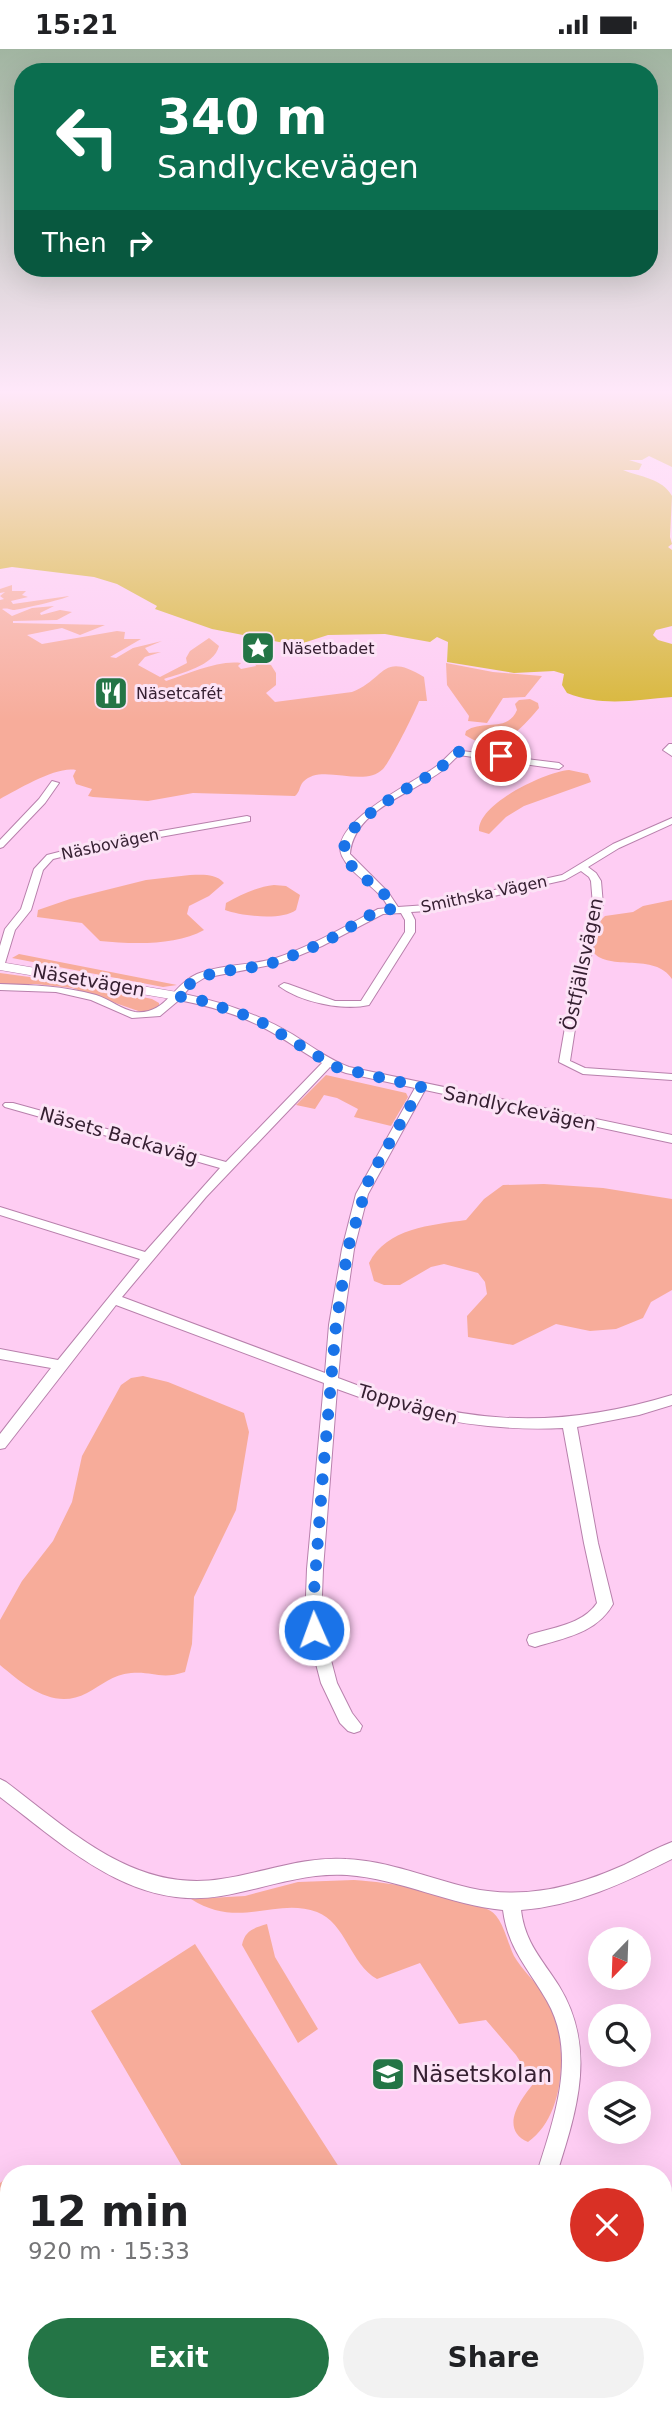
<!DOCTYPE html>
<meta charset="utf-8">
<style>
:root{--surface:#fff;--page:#f2f2f2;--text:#202124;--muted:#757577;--accent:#247546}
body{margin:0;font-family:"DejaVu Sans",sans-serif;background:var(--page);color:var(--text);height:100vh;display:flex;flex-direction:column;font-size:26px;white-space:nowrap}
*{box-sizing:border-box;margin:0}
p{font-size:23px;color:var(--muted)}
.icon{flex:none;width:38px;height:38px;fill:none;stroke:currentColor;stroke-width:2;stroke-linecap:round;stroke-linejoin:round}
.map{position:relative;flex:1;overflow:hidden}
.panel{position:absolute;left:0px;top:2116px;width:672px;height:247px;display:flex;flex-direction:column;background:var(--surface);border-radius:28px 28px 0 0;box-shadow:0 7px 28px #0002}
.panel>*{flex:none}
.hud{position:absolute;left:14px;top:14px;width:644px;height:214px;border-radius:28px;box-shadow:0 7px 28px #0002;background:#0b6e4f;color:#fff;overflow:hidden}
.needle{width:46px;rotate:203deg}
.fabs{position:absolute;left:588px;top:1878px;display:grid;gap:14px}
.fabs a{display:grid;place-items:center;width:63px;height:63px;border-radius:50%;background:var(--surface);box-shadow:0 7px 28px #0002;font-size:35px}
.pin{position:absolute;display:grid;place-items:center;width:60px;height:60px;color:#fff;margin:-30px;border:4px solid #fff;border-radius:50%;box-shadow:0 2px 7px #0007}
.me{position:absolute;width:77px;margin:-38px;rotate:358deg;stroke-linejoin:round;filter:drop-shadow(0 0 5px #0008)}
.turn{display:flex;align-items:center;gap:24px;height:147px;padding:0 28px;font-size:32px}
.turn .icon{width:91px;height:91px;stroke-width:2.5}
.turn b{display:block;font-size:49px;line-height:60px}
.then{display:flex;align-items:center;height:66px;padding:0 28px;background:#0003;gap:14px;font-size:26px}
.round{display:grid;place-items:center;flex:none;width:74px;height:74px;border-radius:37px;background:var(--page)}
.summary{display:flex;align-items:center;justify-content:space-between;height:119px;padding:0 28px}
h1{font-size:42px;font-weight:800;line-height:52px}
.button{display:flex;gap:14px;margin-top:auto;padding:14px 28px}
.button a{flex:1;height:80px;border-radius:42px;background:var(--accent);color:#fff;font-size:28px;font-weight:800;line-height:80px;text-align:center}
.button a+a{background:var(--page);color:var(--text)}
.status{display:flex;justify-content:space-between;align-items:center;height:49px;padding:0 35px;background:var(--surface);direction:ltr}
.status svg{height:19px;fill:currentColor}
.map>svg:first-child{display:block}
.green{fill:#f7ac9a}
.water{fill:#d7b636}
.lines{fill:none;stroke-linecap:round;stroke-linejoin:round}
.street-casing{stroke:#b880ac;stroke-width:2}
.secondary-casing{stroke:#b880ac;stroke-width:1}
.street{fill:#fff;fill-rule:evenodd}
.secondary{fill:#fff;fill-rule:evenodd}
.route{stroke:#1a73e8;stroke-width:12;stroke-dasharray:0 21.6}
.labels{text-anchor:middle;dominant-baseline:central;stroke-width:6;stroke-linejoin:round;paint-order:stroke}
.far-poi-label{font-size:16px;fill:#362032;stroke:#fce3f6;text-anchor:start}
.far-street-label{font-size:16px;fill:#362032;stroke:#fce3f6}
.street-label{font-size:19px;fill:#362032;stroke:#fce3f6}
.near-poi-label{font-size:23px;fill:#362032;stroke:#fce3f6;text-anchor:start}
</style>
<div class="status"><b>15:21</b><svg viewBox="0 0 49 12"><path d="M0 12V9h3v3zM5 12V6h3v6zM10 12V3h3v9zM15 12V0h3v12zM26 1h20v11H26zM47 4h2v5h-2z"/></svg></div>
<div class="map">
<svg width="672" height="2362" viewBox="0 0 672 2362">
<rect width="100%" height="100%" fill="#fecdf3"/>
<path class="green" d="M12,536V542H26L22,546L28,548L11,552L13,555L69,547C65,550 19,561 13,561C9,560 6,559 2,560L12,567L32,559L54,557L40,564L41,566L60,561L72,563L57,571L13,572V574L105,576L80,586L62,579L27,586L42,595L117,582L125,583L124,590H141L110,608L116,609L133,599L162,592L145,599L149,604L161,603L145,608L138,616L160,628L187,614L186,609L190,602L209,589L219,597C214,617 181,624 164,630L166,632C189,625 217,611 241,614L238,617L241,620L256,617L254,613L260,612L264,615L271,616L276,624V636L266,644L275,653L352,643C386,630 381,602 424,628L427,652H419C414,665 391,711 383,720C363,740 321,713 303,733C299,738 300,743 295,747L193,744L148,752L93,748L88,747L92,740L76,735L73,727L76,721C56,717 19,740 0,750V551L4,550L0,547L5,543L0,544V540Z
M446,614L493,623L542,627L525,648L503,649L487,674L468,672L469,667L447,636Z
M530,650L538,654L539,659C519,682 498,708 465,686L466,682C483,670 507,684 517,661L515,655L519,651Z
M569,721L588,725L591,733L524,757L506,768L489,785L479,782C477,755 545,723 569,721Z
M190,826C202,826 215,824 224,834L209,847L189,857L187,865L204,881C176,897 132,895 100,892L82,874L37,868L38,861L70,850L146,831Z
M274,836L286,837L300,846L296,861C281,872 242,867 225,861L226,854C241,846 256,838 274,836Z
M672,851V930C655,903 609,923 593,903L601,871L605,867L633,863L643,857Z
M19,905L177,936L163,938L12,909Z
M0,924L81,935L152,950L159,954V958L144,964L72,939L36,935H0Z
M326,1026L406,1044L408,1048L391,1077L354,1068L358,1060L337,1049L324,1046L315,1060L296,1056Z
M544,1135L603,1139L672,1150V1241L651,1253L643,1269L616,1280L590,1282L556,1275L513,1296L468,1288L467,1267L487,1245L485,1233L478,1224L444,1215L431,1218L400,1236H384L374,1232L369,1214C387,1179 431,1176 466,1171L484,1150L503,1136Z
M143,1327L168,1333L244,1364L249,1383L236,1461L194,1548L192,1595L185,1623C160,1631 153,1622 131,1624C112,1626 102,1636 87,1644C54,1662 24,1636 0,1616V1571L22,1532L53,1492L72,1453L82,1407L121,1336L131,1329Z
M354,1831C388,1833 459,1844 489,1861C503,1868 507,1893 514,1907C522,1921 535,1932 544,1945C569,1983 569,2065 528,2093C499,2080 520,2051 534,2034L516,2006L486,1971L459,1975L420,1914L377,1930C350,1915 346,1874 317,1863C275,1848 239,1881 191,1850L245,1847L298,1833Z
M267,1875L275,1908L318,1980L298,1994L242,1896C245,1881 254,1879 267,1875Z
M195,1895L339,2118L330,2124H186L91,1962Z
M9,2127V2188L0,2172V2134Z
M312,2354H480V2362H316Z"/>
<path class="water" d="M672,342V418L649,407L642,411H629L642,415L639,421H623C640,428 662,429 672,447L670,488L672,495L668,498L672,501V577L656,581L653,586L658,591L672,595V648C636,651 602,658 567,644L562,636L564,625L554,622L514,624L447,613L448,593L437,588L430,593L385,585L328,586L300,595L279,593L212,580L155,560L157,557L117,535L94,528L12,518L0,520V342Z"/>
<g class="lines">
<g class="street-casing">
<path id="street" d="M669,695H672V707L663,701Z
M454,701L559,714L563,717L559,720L459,706C453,711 449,716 443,721C412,745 354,760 350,805L388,843L398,858L427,856L562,826L613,795L672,769V775L619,799L588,818L596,824L601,832L603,856L577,967L570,1012L585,1019L672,1025V1031L583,1025L559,1013L567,967L593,856L591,832L589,828L581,822L565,831L427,862L411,863L415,871V883L369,956C343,962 300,953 279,937L284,934L288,935L335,952H361L405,883V871L401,864L383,865L322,897L281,914L204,929L191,937L184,945C222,953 258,965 292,985C311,997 328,1010 349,1018L672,1086V1094L425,1041L368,1145L354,1200L343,1276L338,1329C455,1375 551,1383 672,1346V1356L639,1366L577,1378L598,1494L613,1555C597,1584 564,1589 535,1598L529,1596L527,1591L529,1586C553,1578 582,1576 597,1554L584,1494L563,1379C484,1383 411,1368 337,1340L323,1520L321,1573L337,1634L352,1664L362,1677L360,1682L354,1684L348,1682L340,1674L321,1634L305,1573L307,1520L324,1334L116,1256L5,1399L0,1400V1385L51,1319L0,1310V1300L58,1311L140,1210L0,1166V1158L145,1203L220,1119L5,1058L3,1056L5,1054H13L226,1113L322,1014C302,1003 284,989 264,979C238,965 209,957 179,951L160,967L132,969L91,951L56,943L0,941V935C33,936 64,937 96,946C109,950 122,961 135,963C166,966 172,936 197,925C221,915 251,917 276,909C312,897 344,878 378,860L389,859C378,837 352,828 342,807C327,775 414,733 434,719C442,714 447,707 454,701ZM330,1018L346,1024L415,1039L356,1145L342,1200L329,1276L325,1324L122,1248L206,1148Z
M52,732L59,734L45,754L3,798L0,799V791L39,750Z
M247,767L250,768V772L98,799L53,810L43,821L31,861L15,881L5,914L0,917V897L5,880L21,860L34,820L47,806L98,793Z
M0,1730L6,1733C70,1781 134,1844 221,1830C263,1824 303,1807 346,1810C389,1812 428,1829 470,1839C524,1851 575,1838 624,1816C640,1808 656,1799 672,1793V1810C624,1834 575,1857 521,1861C525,1894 542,1910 559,1937C597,1999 577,2061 557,2124H537C554,2069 578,2006 547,1952C528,1919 508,1900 503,1861C450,1856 401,1830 347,1826C304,1823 263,1840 221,1847C132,1862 65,1797 0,1748Z"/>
</g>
<g class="secondary-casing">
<path id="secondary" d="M0,913L177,943L184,947L177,951L0,921Z"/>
</g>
<use href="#street" class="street"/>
<use href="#secondary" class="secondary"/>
</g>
<linearGradient id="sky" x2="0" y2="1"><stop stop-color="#a1b5a1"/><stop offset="0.51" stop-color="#ffe8fa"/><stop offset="1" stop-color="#ffe8fa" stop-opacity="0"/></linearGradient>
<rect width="672" height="673" fill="url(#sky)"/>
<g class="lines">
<path class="route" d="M314,1581L313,1556L323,1424L336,1276L348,1199L369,1130L421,1038L336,1018L256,970L203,952L177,947C206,913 243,926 281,911C301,903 322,895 341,884C358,874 373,860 394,860C385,836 352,829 345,804C336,775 418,734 438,721C445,716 450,705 458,703C470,700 489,705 501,707"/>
</g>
<defs>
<g id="sight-square" transform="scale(1.75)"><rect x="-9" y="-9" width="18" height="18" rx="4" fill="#247546" stroke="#fce3f6"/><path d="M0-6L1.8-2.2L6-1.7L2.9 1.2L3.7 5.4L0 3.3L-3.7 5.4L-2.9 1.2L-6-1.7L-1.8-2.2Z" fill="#fff"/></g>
<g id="restaurant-square" transform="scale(1.75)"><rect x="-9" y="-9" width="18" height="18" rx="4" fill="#247546" stroke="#fce3f6"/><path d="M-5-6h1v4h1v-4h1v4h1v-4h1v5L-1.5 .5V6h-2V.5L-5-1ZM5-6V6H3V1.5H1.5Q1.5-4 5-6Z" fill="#fff"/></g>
<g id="school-square" transform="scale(1.75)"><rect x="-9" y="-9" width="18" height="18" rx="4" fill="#247546" stroke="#fce3f6"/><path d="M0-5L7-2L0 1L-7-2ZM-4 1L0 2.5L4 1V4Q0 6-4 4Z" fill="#fff"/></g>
</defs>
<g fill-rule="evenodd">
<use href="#sight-square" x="258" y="599"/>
<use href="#restaurant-square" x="111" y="644"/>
<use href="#school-square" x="388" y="2025"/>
</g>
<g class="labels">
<g class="far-poi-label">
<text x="282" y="599">Näsetbadet</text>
<text x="136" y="644">Näsetcafét</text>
</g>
<g class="far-street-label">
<text transform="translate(110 795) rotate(-12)">Näsbovägen</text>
<text transform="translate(484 845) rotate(-12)">Smithska Vägen</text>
</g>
<g class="street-label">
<text transform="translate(582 915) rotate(-78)">Östfjällsvägen</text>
<text transform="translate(89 931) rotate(10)">Näsetvägen</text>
<text transform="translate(520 1059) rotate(12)">Sandlyckevägen</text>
<text transform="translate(119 1086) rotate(16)">Näsets Backaväg</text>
<text transform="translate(408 1355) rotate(16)">Toppvägen</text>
</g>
<g class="near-poi-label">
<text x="412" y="2025">Näsetskolan</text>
</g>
</g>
</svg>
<div class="fabs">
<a><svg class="needle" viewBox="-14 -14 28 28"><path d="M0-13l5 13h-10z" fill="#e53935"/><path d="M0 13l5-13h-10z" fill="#757577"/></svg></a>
<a><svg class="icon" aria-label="search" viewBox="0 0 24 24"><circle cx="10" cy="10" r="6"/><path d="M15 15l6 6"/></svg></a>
<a><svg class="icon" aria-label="layers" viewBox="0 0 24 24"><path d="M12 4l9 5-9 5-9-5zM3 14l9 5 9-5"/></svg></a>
</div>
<div class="pin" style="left:501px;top:707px;background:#d93025"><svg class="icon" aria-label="arrive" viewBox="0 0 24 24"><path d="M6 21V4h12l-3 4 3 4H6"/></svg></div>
<svg class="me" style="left:314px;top:1581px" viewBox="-20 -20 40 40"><circle r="17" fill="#1a73e8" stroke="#fff" stroke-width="3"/><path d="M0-11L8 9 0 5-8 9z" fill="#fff"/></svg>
<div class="hud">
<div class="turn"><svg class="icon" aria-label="left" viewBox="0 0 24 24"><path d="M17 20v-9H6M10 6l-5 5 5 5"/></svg><div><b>340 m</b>Sandlyckevägen</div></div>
<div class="then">Then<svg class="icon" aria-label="right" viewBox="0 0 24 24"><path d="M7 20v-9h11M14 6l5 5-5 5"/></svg></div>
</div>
<section class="panel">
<div class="summary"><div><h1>12 min</h1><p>920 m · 15:33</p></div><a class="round" style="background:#d93025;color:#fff"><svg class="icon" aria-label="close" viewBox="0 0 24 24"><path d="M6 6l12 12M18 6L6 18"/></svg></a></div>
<div class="button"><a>Exit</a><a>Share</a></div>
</section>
</div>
